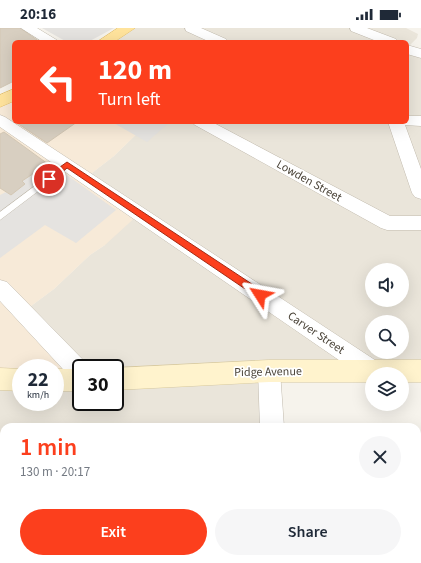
<!DOCTYPE html>
<meta charset="utf-8">
<style>
:root{--surface:#fff;--page:#f6f6f7;--text:#1f2937;--muted:#747a83;--accent:#fc3f1d}
body{margin:0;font-family:"Source Sans 3",sans-serif;background:var(--page);color:var(--text);height:100vh;display:flex;flex-direction:column;font-size:15px;white-space:nowrap}
*{box-sizing:border-box;margin:0}
p{font-size:13px;color:var(--muted)}
.icon{flex:none;width:22px;height:22px;fill:none;stroke:currentColor;stroke-width:2;stroke-linecap:round;stroke-linejoin:round}
.map{position:relative;flex:1;overflow:hidden}
.side{position:absolute;left:0px;top:395px;width:421px;height:140px;display:flex;flex-direction:column;background:var(--surface);border-radius:12px 12px 0 0;box-shadow:0 4px 16px #0002}
.side>*{flex:none}
.banner{position:absolute;left:12px;top:12px;width:397px;height:84px;border-radius:6px;box-shadow:0 4px 16px #0002;background:#fc3f1d;color:#fff;overflow:hidden}
.fabs{position:absolute;left:365px;top:235px;display:grid;gap:8px}
.fabs a{display:grid;place-items:center;width:44px;height:44px;border-radius:50%;background:var(--surface);box-shadow:0 4px 16px #0002;font-size:20px}
.speed{position:absolute;left:12px;top:331px;display:flex;gap:8px;font-size:20px;font-weight:700;text-align:center}
.speed>*{display:grid;place-content:center;width:52px;height:52px;border-radius:50%;background:var(--surface);box-shadow:0 4px 16px #0002;line-height:1}
.speed small{font-size:10px;font-weight:400}
.speed .limit{border:2px solid #111;border-radius:6px;background:#fff;color:#111}
.pin{position:absolute;display:grid;place-items:center;width:34px;height:34px;color:#fff;margin:-17px;border:2px solid #fff;border-radius:50%;box-shadow:0 1px 4px #0007}
.me{position:absolute;width:44px;margin:-22px;rotate:304deg;stroke-linejoin:round;filter:drop-shadow(0 0 3px #0008)}
.turn{display:flex;align-items:center;gap:14px;height:84px;padding:0 20px;font-size:18px}
.turn .icon{width:52px;height:52px;stroke-width:2.5}
.turn b{display:block;font-size:28px;line-height:34px}
.round{display:grid;place-items:center;flex:none;width:42px;height:42px;border-radius:21px;background:var(--page)}
.headline{display:flex;align-items:center;justify-content:space-between;height:68px;padding:0 20px}
h1{font-size:24px;font-weight:600;line-height:30px;color:var(--accent)}
.button{display:flex;gap:8px;margin-top:auto;padding:8px 20px}
.button a{flex:1;height:46px;border-radius:24px;background:var(--accent);color:#fff;font-size:16px;font-weight:600;line-height:46px;text-align:center}
.button a+a{background:var(--page);color:var(--text)}
.status{display:flex;justify-content:space-between;align-items:center;height:28px;padding:0 20px;background:var(--surface);direction:ltr}
.status svg{height:11px;fill:currentColor}
.map>svg:first-child{display:block}
.residential{fill:#eae5da;fill-rule:evenodd}
.commercial{fill:#f7ead8}
.parking{fill:#e5e3e0}
.building{fill:#d8cfc1;stroke:#d3c7b4}
.lines{fill:none;stroke-linecap:round;stroke-linejoin:round}
.lane-casing{stroke:#c2bbae;stroke-width:1}
.street-casing{stroke:#c2bbae;stroke-width:1}
.secondary-casing{stroke:#d6c79b;stroke-width:1}
.primary-casing{stroke:#e6c16a;stroke-width:1}
.lane{fill:#fff;fill-rule:evenodd}
.street{fill:#fff;fill-rule:evenodd}
.secondary{fill:#fff3cd;fill-rule:evenodd}
.primary{fill:#ffe39c;fill-rule:evenodd}
.route{fill:#fc3f1d;stroke:#a42913}
.labels{text-anchor:middle;dominant-baseline:central;stroke-width:3.5;stroke-linejoin:round;paint-order:stroke}
.street-label{font-size:12px;fill:#4b4439;stroke:#fff}
</style>
<div class="status"><b>20:16</b><svg viewBox="0 0 49 12"><path d="M0 12V9h3v3zM5 12V6h3v6zM10 12V3h3v9zM15 12V0h3v12zM26 1h20v11H26zM47 4h2v5h-2z"/></svg></div>
<div class="map">
<svg width="421" height="535" viewBox="0 0 421 535">
<rect width="100%" height="100%" fill="#f6f3ec"/>
<path class="residential" d="M130,0H406L418,6L417,10L408,19L421,25V347L268,348L272,399H4V531H417V477H421V535H0V349H21V374H55V350L81,349V374H115V340H81L27,281L54,261L90,227L105,217L88,148L114,128L149,94H407V14H105ZM372,242H402V272H372ZM372,294H402V324H372Z"/>
<path class="commercial" d="M14,67V94H149L114,128L88,148L139,186L105,217L90,227L54,261L27,281L81,343L55,350V340H21V349H0V75Z"/>
<path class="parking" d="M42,0H114L88,14H67Z
M112,94H170L147,114Z
M50,135L116,182L76,215L45,197L0,230V167L6,164L11,167L25,156L22,153Z"/>
<path class="building" d="M0,0H20L40,14H14V53L0,60Z
M18,94H77L47,115L17,95Z
M4,104L48,136L22,153L25,156L11,167L0,160V106Z"/>
<g class="lines">
<g class="lane-casing">
<path id="lane" d="M67,134L71,137L70,139L0,192V184Z"/>
</g>
<g class="street-casing">
<path id="street" d="M21,0H37L60,14H43Z
M185,0H201L226,11L228,14H210L186,3Z
M350,0H367L396,11L398,14H379L351,3Z
M407,17L421,21V30L407,26Z
M0,87L5,89L381,336L384,343L383,346H372V353L365,350L0,99Z
M407,88H421V98L405,97L421,141V171L415,169L412,165L388,94H407Z
M192,94H212L390,188H421V202H387L381,200L195,97Z
M0,252L7,254L89,338L90,340H81V355L73,352L0,273Z
M269,333L277,336L280,343L284,399H260L258,343L261,336Z
M267,531H295V535H267Z"/>
</g>
<g class="secondary-casing">
<path id="secondary" d="M269,332H421V354H402V346H372V354H269L115,362V340Z
M0,340L21,341V363L0,362Z
M55,341H81V363H55Z"/>
</g>
<g class="primary-casing">
<path id="primary" d="M118,0H135L114,14H97Z
M14,61V73L0,79V67Z"/>
</g>
<use href="#lane" class="lane"/>
<use href="#street" class="street"/>
<use href="#secondary" class="secondary"/>
<use href="#primary" class="primary"/>
</g>
<path class="route" d="M67,134L264,264V269H257L67,140L52,153H46V149Z"/>
<g class="labels">
<g class="street-label">
<text transform="translate(309 153) rotate(29)">Lowden Street</text>
<text transform="translate(316 305) rotate(34)">Carver Street</text>
<text transform="translate(268 344) rotate(-1)">Pidge Avenue</text>
</g>
</g>
</svg>
<div class="fabs">
<a><svg class="icon" aria-label="sound" viewBox="0 0 24 24"><path d="M4 9h4l5-4v14l-5-4H4zM17 9q2 3 0 6"/></svg></a>
<a><svg class="icon" aria-label="search" viewBox="0 0 24 24"><circle cx="10" cy="10" r="6"/><path d="M15 15l6 6"/></svg></a>
<a><svg class="icon" aria-label="layers" viewBox="0 0 24 24"><path d="M12 4l9 5-9 5-9-5zM3 14l9 5 9-5"/></svg></a>
</div>
<div class="speed"><div>22<small>km/h</small></div><div class="limit">30</div></div>
<div class="pin" style="left:49px;top:151px;background:#d93025"><svg class="icon" aria-label="arrive" viewBox="0 0 24 24"><path d="M6 21V4h12l-3 4 3 4H6"/></svg></div>
<svg class="me" style="left:260px;top:267px" viewBox="-20 -20 40 40"><path d="M0-17L14 15 0 8-14 15z" fill="#fc3f1d" stroke="#fff" stroke-width="4"/></svg>
<div class="banner">
<div class="turn"><svg class="icon" aria-label="left" viewBox="0 0 24 24"><path d="M17 20v-9H6M10 6l-5 5 5 5"/></svg><div><b>120 m</b>Turn left</div></div>
</div>
<section class="side">
<div class="headline"><div><h1>1 min</h1><p>130 m · 20:17</p></div><a class="round"><svg class="icon" aria-label="close" viewBox="0 0 24 24"><path d="M6 6l12 12M18 6L6 18"/></svg></a></div>
<div class="button"><a>Exit</a><a>Share</a></div>
</section>
</div>
